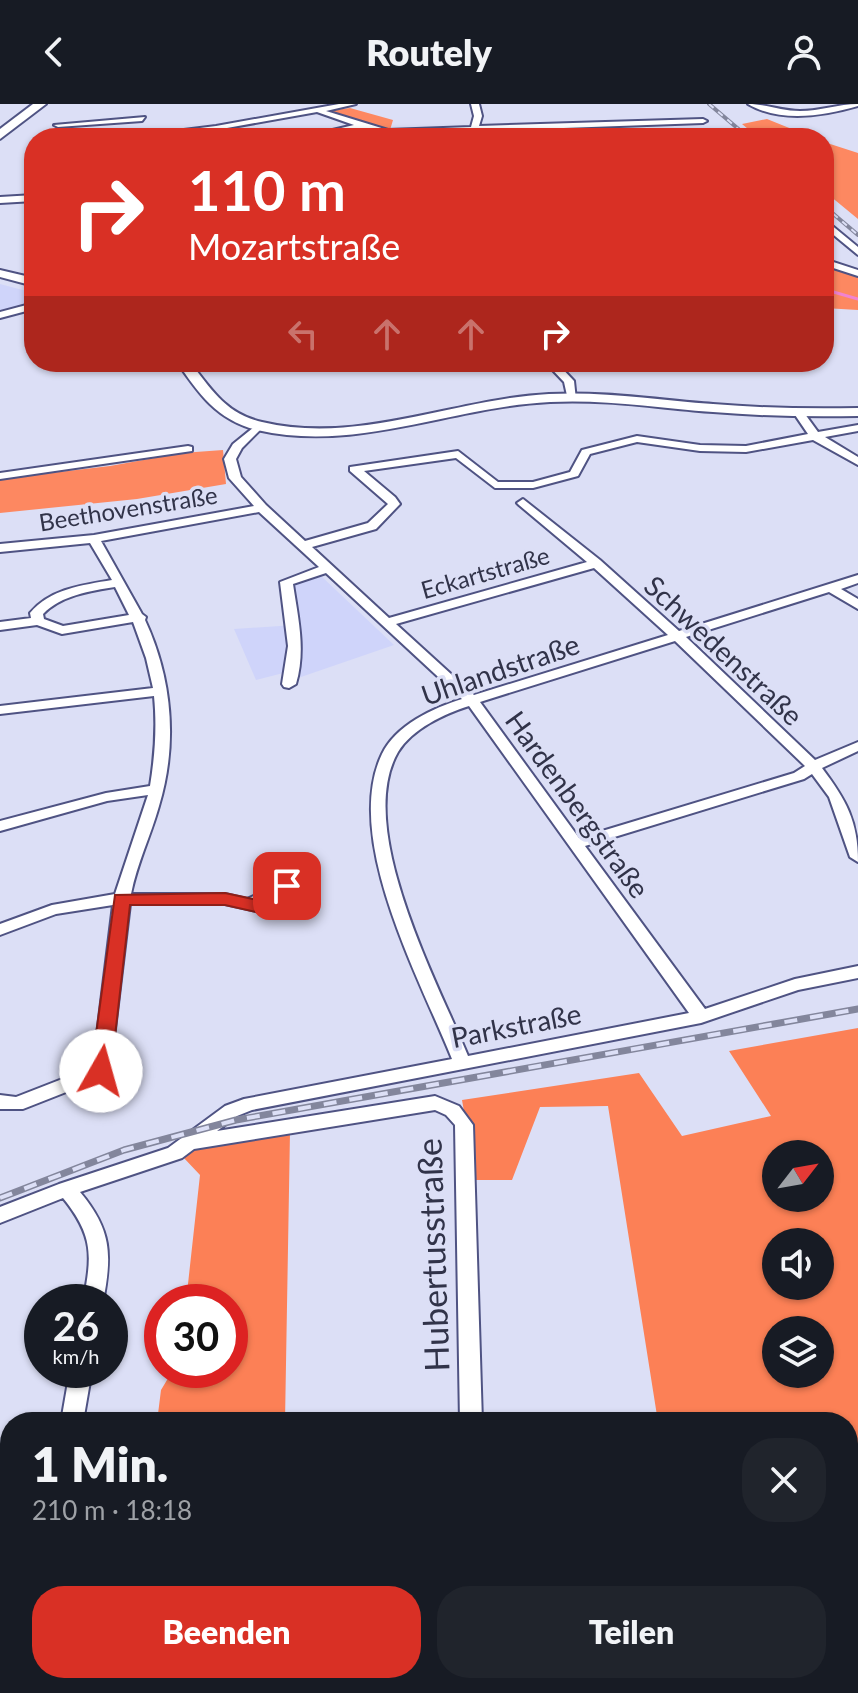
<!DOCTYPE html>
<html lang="de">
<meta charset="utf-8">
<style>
:root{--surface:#171b24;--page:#20242c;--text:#f1f3f6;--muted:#9ea1a6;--accent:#d93025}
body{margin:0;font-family:Lato,sans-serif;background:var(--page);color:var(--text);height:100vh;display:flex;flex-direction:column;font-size:30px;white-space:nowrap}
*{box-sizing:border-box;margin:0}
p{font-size:26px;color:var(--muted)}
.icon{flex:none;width:44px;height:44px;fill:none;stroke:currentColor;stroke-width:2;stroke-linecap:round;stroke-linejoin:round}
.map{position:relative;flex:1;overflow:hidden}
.panel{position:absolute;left:0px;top:1308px;width:858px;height:282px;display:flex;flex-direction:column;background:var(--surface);border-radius:32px 32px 0 0;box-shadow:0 2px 6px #0004}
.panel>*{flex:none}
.hud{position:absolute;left:24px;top:24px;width:810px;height:244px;border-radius:32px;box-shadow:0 2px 6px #0004;background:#d93025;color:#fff;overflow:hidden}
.needle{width:52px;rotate:59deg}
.buttons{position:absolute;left:762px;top:1036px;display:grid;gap:16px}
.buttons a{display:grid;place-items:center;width:72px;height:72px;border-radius:50%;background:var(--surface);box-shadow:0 2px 6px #0004;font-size:40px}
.speed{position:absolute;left:24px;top:1180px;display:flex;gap:16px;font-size:40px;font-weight:700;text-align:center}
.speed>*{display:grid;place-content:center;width:104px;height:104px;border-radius:50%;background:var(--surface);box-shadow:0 2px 6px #0004;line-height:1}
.speed small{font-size:20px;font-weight:400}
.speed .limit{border:12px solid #d22;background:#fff;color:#111}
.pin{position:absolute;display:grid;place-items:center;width:68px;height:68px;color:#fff;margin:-34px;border-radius:16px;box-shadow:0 4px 12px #0006}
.me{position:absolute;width:88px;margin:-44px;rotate:7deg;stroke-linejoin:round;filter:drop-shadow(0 0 6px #0008)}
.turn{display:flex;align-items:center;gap:28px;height:168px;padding:0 32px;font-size:36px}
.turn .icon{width:104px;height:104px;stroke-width:2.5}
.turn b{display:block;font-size:56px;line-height:68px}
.lanes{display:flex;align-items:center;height:76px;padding:0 32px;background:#0003;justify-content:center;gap:40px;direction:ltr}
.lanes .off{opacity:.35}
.round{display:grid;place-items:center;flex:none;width:84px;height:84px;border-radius:32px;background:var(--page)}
.head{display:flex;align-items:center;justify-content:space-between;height:136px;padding:0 32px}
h1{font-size:48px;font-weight:800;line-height:60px}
.cta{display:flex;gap:16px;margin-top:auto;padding:16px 32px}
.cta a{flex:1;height:92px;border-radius:32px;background:var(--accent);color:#fff;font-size:32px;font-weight:800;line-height:92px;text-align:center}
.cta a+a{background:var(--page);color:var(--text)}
header{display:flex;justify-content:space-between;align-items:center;height:104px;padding:0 32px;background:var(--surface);font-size:36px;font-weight:800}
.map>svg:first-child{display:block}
.built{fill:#cfd4fa}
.green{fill:#fd8861}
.forest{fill:#fc8056;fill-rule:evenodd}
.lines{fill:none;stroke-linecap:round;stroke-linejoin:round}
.stream-far1{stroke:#f183d1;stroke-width:2}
.stream{stroke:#f183d1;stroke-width:3}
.minor-casing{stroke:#4f5383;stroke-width:4}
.major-casing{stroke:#4f5383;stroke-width:4}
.highway-casing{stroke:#4f5383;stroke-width:4}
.minor{fill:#fff;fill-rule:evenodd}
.major{fill:#fff;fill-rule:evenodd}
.highway{fill:#fff;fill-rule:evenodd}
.rail-far1-casing{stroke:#83869c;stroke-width:4}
.rail-casing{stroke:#83869c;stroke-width:7}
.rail-far1{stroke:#dcdff6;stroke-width:2;stroke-dasharray:6;stroke-linecap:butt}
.rail{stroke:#dcdff6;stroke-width:4;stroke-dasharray:13;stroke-linecap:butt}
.route{fill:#d93025;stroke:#8d1f18;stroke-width:2}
.labels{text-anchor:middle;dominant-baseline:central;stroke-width:7;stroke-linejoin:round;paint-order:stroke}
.far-street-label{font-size:24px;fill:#313349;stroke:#dcdff6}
.street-label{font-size:28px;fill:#313349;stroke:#dcdff6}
.near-street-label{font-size:34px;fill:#313349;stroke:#dcdff6}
</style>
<header><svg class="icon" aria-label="back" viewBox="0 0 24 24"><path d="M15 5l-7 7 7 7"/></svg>Routely<svg class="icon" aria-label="person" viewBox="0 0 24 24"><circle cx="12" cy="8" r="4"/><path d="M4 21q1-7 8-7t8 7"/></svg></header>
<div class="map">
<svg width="858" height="1589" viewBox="0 0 858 1589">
<rect width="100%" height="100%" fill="#dcdff6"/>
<path class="built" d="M0,180L34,189V198L0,208Z
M320,471L394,541L298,574L295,566L256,576L234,525L295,521L291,479Z"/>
<path class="green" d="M350,4L393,16L390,26L343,15L327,7Z
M767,15L814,34H759L742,20Z
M824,38L858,49V115L824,87Z
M824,163L858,172V206L824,204Z
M223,346L226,380L137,395L0,409V375L110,362L182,349Z"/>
<path class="forest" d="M858,924V1589H108L109,1580H848V1318H658L608,1002L540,1003L512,1076H476L462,996L639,969L682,1032L771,1012L729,947ZM776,1050H820V1094H776ZM776,1138H820V1182H776ZM776,1226H820V1270H776Z
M290,1028L285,1318H157L161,1286L173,1266H230V1198H186L200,1071L183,1053L205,1040Z"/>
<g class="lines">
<path class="stream-far1" d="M824,185L836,189"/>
<path class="stream" d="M830,187L858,195"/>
<g class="minor-casing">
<path id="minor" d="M339,0H356L326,7L388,26L471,23L474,12L471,0H479L482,12L479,22L703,15L707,17L703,19L401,30L398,33L362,24L314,34H298L354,21L317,8L216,26L145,34H119L216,22Z
M748,0C766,0 782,7 800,7C820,7 839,0 858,0V2C824,12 780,19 748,0Z
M145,13L142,17L58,23L54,21Z
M34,91V97L0,99V93Z
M824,115L858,143V151L824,123Z
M824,155L858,166V172L824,161Z
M34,199V205L0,214V208Z
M545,258H556L574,277L576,296H568L564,278Z
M798,305L802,306L818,328L858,321V327L825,333L858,353V361L813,336L746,348L700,347L637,338L590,350L578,372L533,384H495L456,354L364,367L395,393L400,400L376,425L312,443L389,514L587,458L519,401L517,399L523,395L600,456L679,527L858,471V479L841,485L858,495V505L829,488L686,533L815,656L858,638V647L822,664C846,696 858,717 858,758L850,753L829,693L812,670L804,675L585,742L705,905L795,875L858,862V874L798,886L701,919L252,1006L237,1012L217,1027L435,992L459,1002L473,1021L482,1318H460L455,1021L446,1011L435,1006L194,1045L182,1054L80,1088C112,1126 112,1151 103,1198H83C92,1152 94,1132 63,1094L0,1119V1103L59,1080L168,1044L225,1002L244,995L452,955C420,875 342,734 382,650C396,621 433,604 462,595L326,469L293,480C298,514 306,546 296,580L289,584L284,583L282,580L288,542L280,478L319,463L259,408L101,437L142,510L146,513L145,516C172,574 178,639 159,702C151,731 137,759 131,790H225L247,795L298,772L306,777L304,790L269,810L225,800H130L110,967L107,972L23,1005H0V991L16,993L93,963L113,801L56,810L0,831V820L52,801L115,790L148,691L107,697L0,727V717L106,689L150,682C155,651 157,623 154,592L0,610V602L153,584L146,554L133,518L62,530L37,521L0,526V518L31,514L30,509C50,485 82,481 112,476L90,439L0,448V440L94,431L254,402L229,374L224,355L233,340L259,319L264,322L242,344L236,355L241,373L266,401L305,437L368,419L388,400L350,367V363L458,347L498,378H533L570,368L582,346L637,332L700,341L746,342L808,330L793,308ZM594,464L668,531L474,591L396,520ZM115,483L129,511L63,522L44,515L43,510C62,491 90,487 115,483ZM675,537L805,662L794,669L579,734L480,598ZM469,602L689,909L468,952C438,879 354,724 398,648C412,625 444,610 469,602Z
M188,342L192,343V347L0,375V369Z
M70,1266H92L83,1318H61Z
M10,1533V1557L0,1559V1535Z
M444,1580H468L466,1589H442Z"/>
</g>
<g class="major-casing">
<path id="major" d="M0,166L34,174V182L0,173Z
M177,258H190C211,285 226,310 262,318C359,341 453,295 549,290C604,287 658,296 713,300C761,304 809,305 858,304V312C810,313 761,312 713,308C659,304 604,295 550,298C451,303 357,349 257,326C217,316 199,290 177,258Z"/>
</g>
<g class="highway-casing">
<path id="highway" d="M33,0H46L0,35V25Z"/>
</g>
<use href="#minor" class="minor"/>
<use href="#major" class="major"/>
<use href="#highway" class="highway"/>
<g class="rail-far1-casing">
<path id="rail-far1" d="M709,0L749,34
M824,102L858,131"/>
</g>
<g class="rail-casing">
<path id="rail" d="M0,1094L124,1046L236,1016L858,905"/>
</g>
<use href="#rail-far1" class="rail-far1"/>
<use href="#rail" class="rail"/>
</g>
<path class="route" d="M298,772L307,777L302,794L269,811L225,801H130L111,967L108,972H94L91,967L115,791L225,789L267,798L286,788L278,782Z"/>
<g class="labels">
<g class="far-street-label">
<text transform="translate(128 404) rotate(-9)">Beethovenstraße</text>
<text transform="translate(485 468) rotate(-16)">Eckartstraße</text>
</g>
<g class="street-label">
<text transform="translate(724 546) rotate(43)">Schwedenstraße</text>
<text transform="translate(500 565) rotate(-19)">Uhlandstraße</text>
<text transform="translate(578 700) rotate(54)">Hardenbergstraße</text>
<text transform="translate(516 921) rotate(-11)">Parkstraße</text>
</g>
<g class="near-street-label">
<text transform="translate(432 1151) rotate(-92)">Hubertusstraße</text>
</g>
</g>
</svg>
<div class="buttons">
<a><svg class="needle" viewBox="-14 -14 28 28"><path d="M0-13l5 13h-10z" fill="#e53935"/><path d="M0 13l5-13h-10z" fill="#9ea1a6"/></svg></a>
<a><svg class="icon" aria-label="sound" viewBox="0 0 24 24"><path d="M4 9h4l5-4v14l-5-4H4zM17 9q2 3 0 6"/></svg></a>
<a><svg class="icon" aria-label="layers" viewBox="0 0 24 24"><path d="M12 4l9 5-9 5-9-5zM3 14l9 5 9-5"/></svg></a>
</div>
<div class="speed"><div>26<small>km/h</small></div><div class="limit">30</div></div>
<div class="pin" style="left:287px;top:782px;background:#d93025"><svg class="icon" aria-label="arrive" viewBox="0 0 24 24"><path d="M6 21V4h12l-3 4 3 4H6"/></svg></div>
<svg class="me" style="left:101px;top:967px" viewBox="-20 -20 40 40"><circle r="19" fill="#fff"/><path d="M0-13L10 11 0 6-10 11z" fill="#d93025"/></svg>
<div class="hud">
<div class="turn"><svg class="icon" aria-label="right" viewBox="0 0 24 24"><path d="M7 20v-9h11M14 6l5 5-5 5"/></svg><div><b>110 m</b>Mozartstraße</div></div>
<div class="lanes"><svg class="icon off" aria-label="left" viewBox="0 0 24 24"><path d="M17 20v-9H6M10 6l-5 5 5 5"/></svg><svg class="icon off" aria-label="ahead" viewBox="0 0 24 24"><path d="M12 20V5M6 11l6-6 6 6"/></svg><svg class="icon off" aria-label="ahead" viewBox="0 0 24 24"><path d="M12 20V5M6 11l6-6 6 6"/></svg><svg class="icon" aria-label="right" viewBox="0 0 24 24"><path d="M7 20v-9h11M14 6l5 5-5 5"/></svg></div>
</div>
<section class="panel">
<div class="head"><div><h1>1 Min.</h1><p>210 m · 18:18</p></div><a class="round"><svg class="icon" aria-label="close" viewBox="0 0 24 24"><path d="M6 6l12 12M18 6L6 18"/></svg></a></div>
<div class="cta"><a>Beenden</a><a>Teilen</a></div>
</section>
</div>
